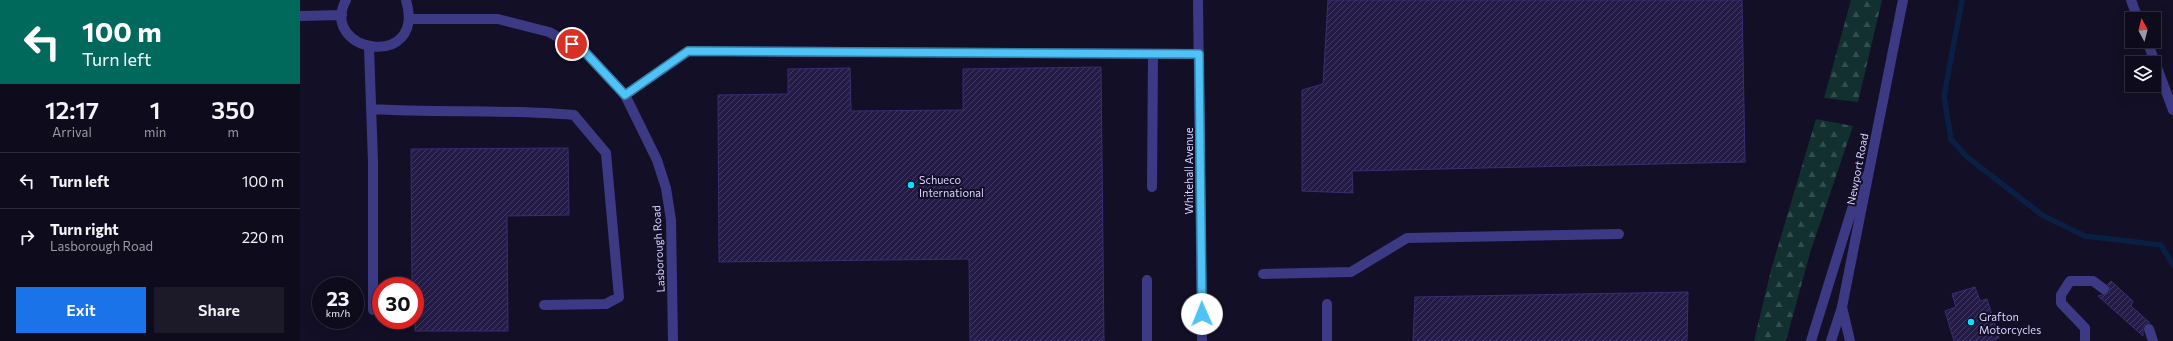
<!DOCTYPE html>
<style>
:root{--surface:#0e0b1c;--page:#1c1929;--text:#f1f3f6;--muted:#9b9ba3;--line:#2e2b3b;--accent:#1a73e8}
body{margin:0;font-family:Commissioner,sans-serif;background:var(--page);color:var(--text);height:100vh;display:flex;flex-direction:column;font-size:15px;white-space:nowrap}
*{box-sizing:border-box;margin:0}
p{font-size:13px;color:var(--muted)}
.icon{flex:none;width:22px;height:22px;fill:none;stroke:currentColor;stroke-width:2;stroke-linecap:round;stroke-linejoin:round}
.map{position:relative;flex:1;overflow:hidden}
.drawer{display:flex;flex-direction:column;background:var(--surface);width:300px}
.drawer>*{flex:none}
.banner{background:#00695c;color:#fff;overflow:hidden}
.needle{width:26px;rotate:353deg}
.fabs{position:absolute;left:1825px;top:12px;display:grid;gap:8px}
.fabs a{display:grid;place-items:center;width:36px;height:36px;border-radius:0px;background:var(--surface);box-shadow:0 4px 16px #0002,0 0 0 1px var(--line);font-size:20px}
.speed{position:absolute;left:12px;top:277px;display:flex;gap:8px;font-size:20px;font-weight:700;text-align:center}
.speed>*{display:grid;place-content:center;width:52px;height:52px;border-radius:50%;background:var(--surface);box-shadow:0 4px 16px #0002,0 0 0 1px var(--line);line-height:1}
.speed small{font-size:10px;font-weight:400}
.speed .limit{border:6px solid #d22;background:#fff;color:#111}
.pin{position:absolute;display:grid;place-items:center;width:34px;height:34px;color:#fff;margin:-17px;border:2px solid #fff;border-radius:50%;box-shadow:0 1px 4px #0007}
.me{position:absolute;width:44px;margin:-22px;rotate:359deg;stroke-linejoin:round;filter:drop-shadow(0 0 3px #0008)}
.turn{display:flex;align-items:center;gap:14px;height:84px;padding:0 16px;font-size:18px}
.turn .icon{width:52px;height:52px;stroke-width:2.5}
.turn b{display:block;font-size:28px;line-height:34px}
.eta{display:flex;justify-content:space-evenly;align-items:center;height:68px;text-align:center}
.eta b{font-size:24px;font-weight:600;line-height:28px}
.cta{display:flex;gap:8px;margin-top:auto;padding:8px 16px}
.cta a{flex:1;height:46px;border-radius:0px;background:var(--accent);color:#fff;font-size:16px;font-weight:600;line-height:46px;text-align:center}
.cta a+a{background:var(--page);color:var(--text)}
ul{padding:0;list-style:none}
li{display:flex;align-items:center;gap:12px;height:56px;padding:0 16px;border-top:1px solid var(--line)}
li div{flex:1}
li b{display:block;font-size:15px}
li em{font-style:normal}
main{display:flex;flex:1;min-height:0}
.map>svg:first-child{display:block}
.forest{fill:url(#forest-firs)}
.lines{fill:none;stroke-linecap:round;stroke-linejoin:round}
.stream{stroke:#0a1f44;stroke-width:5.5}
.building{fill:url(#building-hatch);stroke:#3b2d73}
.service{stroke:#3d3a85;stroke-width:10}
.minor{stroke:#3d3a85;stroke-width:10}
.tertiary{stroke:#3d3a85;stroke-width:10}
.route-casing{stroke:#337fa1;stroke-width:10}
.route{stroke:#4fc3f7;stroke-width:7}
.poi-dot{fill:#00e5ff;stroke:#130f26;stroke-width:1.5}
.labels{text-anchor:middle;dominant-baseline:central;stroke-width:4;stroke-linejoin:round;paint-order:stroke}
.street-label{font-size:11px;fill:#d9d4ff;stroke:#130f26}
.poi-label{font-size:11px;fill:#d9d4ff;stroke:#130f26;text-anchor:start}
</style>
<main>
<section class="drawer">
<div class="banner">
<div class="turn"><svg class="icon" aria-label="left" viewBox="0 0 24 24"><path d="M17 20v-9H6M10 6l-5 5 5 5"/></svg><div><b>100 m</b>Turn left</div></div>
</div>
<div class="eta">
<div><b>12:17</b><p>Arrival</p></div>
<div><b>1</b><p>min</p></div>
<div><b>350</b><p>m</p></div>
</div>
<ul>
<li><svg class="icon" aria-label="left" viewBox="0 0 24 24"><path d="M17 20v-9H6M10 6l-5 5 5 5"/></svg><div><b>Turn left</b></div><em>100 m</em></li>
<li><svg class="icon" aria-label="right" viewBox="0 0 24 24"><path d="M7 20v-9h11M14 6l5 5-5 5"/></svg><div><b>Turn right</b><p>Lasborough Road</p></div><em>220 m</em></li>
</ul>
<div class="cta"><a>Exit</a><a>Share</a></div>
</section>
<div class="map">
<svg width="1873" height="341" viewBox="0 0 1873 341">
<defs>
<pattern id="forest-firs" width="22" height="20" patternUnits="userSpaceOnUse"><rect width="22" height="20" fill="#12302f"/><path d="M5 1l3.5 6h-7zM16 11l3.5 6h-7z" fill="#344d4e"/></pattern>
<pattern id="building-hatch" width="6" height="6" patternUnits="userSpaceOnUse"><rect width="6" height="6" fill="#241b47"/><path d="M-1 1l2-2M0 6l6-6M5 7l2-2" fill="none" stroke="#433b63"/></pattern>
</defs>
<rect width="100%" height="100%" fill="#130f26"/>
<path class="forest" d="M1551,0H1582L1558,102L1524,98Z
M1516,119L1553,126L1510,253L1486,341H1454L1471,270Z"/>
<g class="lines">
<path class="stream" d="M1662,0L1644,96L1651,139L1666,156L1742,215L1785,236L1861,245L1873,265"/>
</g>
<path class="building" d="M1028,0H1442L1445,162L1052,171L1053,193L1002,191V90L1023,84Z
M801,67L804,341H670L669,259L419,262L418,95L488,94V69L550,68L551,111L663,110V69Z
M268,148L269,215L207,216L208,331H115V286H112L111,149Z
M1811,281L1833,301L1831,306L1850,323H1847L1843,327V336L1798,296L1809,293L1810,289L1808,284Z
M1675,287L1680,301L1687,299L1699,338L1691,341H1654L1645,311L1656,307L1652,294Z
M1388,292L1387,341H1113L1115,297Z"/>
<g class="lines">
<path class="service" d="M1831,0L1838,19
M1847,41L1873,110
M69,47L73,162V310
M325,95L389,51L899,54
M71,109C139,113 206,109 274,115L306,153L319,297L306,304L244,305
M852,187L853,54
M963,274L1051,272L1107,238L1319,234
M1027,304V341
M1542,307L1550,341
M1849,329L1853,341
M847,341V280
M1785,341V328L1761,303V295L1770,281H1793L1804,289"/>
<path class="minor" d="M46,0C18,53 127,71 106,0
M898,0L902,341
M0,16L42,15
M109,19H198L249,32L284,51L325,95L357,160L366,188L371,220L373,341"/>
<path class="tertiary" d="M1511,341L1562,177
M1531,341L1542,307L1603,0"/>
</g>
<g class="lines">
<g class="route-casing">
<path id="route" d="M272,44L284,51L325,95L388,51L899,54L902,314"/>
</g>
<use href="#route" class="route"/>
</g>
<g class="poi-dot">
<circle cx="611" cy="185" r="4"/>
<circle cx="1671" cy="322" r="4"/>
</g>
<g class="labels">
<g class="street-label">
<text transform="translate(1557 169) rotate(-79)">Newport Road</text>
<text transform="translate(888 171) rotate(-90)">Whitehall Avenue</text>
<text transform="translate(358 249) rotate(-93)">Lasborough Road</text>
</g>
<g class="poi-label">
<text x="619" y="179">Schueco<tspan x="619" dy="13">International</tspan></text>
<text x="1679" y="316">Grafton<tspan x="1679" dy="13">Motorcycles</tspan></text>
</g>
</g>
</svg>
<div class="fabs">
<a><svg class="needle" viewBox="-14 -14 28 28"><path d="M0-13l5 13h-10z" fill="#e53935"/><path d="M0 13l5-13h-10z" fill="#9b9ba3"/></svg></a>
<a><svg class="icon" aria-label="layers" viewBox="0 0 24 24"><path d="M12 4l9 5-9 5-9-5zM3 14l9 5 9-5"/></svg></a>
</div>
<div class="speed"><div>23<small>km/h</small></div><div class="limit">30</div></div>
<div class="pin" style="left:272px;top:44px;background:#d93025"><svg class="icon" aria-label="arrive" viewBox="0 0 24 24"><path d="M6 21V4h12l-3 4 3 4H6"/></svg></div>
<svg class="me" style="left:902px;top:314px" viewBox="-20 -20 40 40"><circle r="19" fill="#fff"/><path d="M0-13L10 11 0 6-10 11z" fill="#4fc3f7"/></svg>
</div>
</main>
